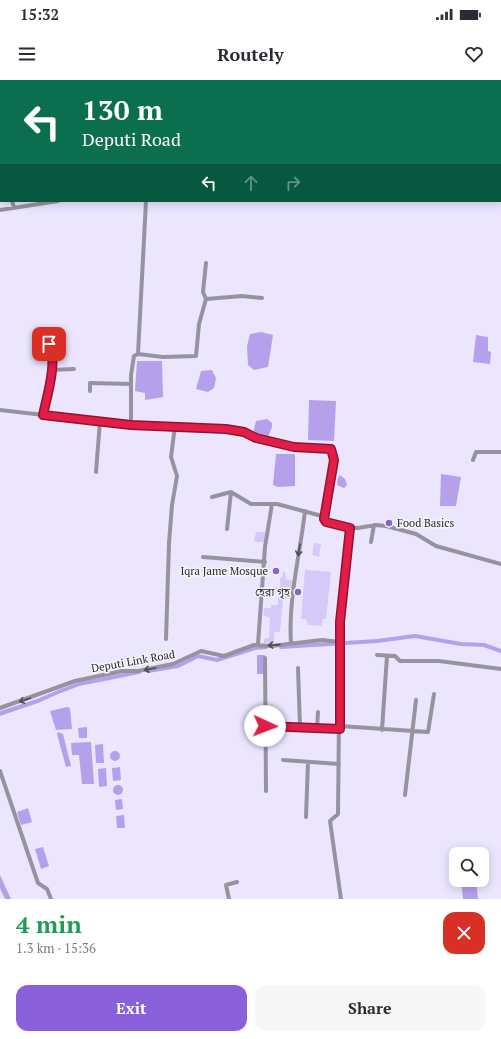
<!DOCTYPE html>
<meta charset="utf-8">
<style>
:root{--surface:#fff;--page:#f7f7f7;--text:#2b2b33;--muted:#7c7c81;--accent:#8a60da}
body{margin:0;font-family:"PT Serif","Noto Sans Bengali",serif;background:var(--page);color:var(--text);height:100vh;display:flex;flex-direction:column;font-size:15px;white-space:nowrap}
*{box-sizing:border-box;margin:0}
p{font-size:13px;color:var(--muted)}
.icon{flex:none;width:22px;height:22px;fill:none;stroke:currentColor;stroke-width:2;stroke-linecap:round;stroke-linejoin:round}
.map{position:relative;height:819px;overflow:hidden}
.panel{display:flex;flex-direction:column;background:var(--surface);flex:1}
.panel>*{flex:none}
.guide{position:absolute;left:0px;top:0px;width:501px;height:122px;box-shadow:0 2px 10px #0003;background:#0b6e4f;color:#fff;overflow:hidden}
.buttons{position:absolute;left:449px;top:767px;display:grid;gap:8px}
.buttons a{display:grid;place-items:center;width:40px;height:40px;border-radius:8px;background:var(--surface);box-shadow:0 2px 10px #0003;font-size:20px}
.pin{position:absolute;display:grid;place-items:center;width:34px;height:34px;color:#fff;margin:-17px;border-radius:8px;box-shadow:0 2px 6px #0006}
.me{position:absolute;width:44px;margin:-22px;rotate:92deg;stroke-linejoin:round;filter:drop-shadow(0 0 3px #0008)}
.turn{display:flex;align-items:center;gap:14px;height:84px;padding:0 16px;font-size:18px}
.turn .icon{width:52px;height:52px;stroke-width:2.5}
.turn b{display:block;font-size:28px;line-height:34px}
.lanes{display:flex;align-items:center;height:38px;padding:0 16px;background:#0003;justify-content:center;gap:20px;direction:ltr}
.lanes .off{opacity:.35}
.round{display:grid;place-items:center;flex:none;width:42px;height:42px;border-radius:12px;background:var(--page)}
.summary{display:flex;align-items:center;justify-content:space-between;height:68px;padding:0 16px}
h1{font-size:24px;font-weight:700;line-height:30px;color:#1e9e55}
.button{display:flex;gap:8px;margin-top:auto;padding:8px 16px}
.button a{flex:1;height:46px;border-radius:12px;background:var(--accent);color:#fff;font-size:16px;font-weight:700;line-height:46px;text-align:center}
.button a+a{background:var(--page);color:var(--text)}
.status{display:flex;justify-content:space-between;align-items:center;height:28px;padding:0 20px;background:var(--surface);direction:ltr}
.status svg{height:11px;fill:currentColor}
header{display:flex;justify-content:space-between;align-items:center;height:52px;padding:0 16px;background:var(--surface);font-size:18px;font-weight:700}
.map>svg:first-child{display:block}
.green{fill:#d4c9f8}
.water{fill:#b5a0ec}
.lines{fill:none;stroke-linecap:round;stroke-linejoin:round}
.canal{stroke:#b5a0ec;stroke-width:4}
.minor{stroke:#96939e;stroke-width:4}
.oneway{stroke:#4e4c56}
.route-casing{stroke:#92132f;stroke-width:10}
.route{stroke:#e11d48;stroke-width:7}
.poi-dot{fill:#8a60da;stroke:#f7f6fb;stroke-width:1.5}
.labels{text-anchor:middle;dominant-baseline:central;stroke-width:3;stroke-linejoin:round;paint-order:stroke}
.poi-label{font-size:11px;fill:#28262f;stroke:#f7f6fb;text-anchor:end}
.street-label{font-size:11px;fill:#28262f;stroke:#f7f6fb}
</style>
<div class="status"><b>15:32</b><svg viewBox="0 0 49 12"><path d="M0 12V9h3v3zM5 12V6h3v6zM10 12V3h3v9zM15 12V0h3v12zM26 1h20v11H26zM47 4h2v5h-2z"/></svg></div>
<header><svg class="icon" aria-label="menu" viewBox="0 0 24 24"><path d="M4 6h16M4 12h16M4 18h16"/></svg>Routely<svg class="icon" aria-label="heart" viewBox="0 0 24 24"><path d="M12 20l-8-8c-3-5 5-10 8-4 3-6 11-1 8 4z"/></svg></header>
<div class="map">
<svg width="501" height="819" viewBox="0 0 501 819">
<rect width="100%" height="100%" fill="#ebe6fe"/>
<path class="green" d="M256,452H265L264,462H254Z
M314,463L321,464L319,477L312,475Z
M305,490L331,492L326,539H323L322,546L308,545L306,539H301Z
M283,492H285L286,499L293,501L292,513L287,514V519L283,520L280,552H274V563H264V559L269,558L270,538L263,535L264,528H271V525H278V514L273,511L274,507L280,508V498H282Z"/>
<path class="water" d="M261,252L273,255L268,287L254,290L248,285L247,266L250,254Z
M476,255L488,257V271L491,272L490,284L473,282Z
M137,281H162L163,317L145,320V313L135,311Z
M212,290L216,298L214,308L208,312L196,309L201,291Z
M309,320L336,321L334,361L308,360Z
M267,339L272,343V347L268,357L261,356V358L253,353L256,341Z
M276,374H295V406L278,407L273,405Z
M441,394L461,397L456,426H440Z
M340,395L345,399L347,405L344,408L337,405L338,398Z
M257,575H265L264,594H257Z
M63,608L65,611L38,623L0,636V631L37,619Z
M67,627L70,628L72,649L56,650L50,631Z
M87,647V658H79L78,648Z
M58,652L63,654L71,686L66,687L57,654Z
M91,662L94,704H82L79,675H72L71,663Z
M103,664L104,683H96L95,665Z
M110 676a5 5 0 1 1 10 0a5 5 0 1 1-10 0Z
M120,687L121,700L113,701L112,688Z
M106,688L107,706L99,707L98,689Z
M113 710a5 5 0 1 1 10 0a5 5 0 1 1-10 0Z
M122,719L123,729L116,730L115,720Z
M28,728L32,742L21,745L17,732Z
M124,735L125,748H117L116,736Z
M43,767L49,786L41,789L35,769Z
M0,794V795L11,819H5L0,808Z
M461,800H476L478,819H463Z"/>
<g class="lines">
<path class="canal" d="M281,567L377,561L415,556L461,564L484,565L501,571
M148,591L178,586L198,576L217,580L255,568L266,567
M61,611L79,604L139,592"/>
<path class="minor" d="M252,0V1
M487,0V1
M458,1V0
M0,42L1,49
M12,121L14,128
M0,130L58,121
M206,183L203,212L206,219
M138,274L163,277L196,276L199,244L206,219L242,216L262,218
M51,290L74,289
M90,311V303L131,304
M0,330L131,345L226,349L244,352L256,358L294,367L331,369L334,380L324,439
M43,335L49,307L53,276L52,271L49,264V250
M131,345V295L134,276L138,274L146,121
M473,380L476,372H501
M96,392L100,341
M212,417L231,412
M227,449L231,412L251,424H277L322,436L326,442L346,447L358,448L376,445L386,446L416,454L436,466L501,484
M371,462L374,445
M203,477L265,482
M166,559L169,463L172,425L177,396L171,377L175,346
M291,563C288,519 300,475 305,431
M258,564L265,467L272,424
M377,575L395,576L400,581H439L501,589
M265,578L266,711
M298,588L300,647
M0,628L75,601L122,591H138L173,584L201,571L224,576L254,565L271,566L322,560L340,562
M257,645L340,649
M340,646L428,652L434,614
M317,648L318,632
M382,650L387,576
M283,680L339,684
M0,691L38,803L47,809L51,819
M405,715L416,620
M306,737L308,682
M229,819L226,805L237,802
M341,819L330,741L338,734L340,542L351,448"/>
</g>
<defs><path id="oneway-shaft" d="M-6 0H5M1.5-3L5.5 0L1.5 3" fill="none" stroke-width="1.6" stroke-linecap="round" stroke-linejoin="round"/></defs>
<g class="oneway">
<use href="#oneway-shaft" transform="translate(299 470) rotate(99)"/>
<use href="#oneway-shaft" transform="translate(274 565) rotate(176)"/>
<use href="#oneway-shaft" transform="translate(150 589) rotate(170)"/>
<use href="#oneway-shaft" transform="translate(25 620) rotate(161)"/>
</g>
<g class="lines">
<g class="route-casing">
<path id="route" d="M49,264C58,281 47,316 43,335L131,345L226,349L244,352L256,358L294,367L331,369L334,380L324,439L326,442L350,448L340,542V649L265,646"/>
</g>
<use href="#route" class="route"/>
</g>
<g class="poi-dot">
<circle cx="389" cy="443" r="4"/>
<circle cx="276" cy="491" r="4"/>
<circle cx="298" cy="512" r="4"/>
</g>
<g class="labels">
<g class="poi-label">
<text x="397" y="443" text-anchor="start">Food Basics</text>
<text x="268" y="491">Iqra Jame Mosque</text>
<text x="290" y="512">হেরা গৃহ</text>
</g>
<g class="street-label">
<text transform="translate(133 581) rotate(-10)">Deputi Link Road</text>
</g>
</g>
</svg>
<div class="buttons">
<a><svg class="icon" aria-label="search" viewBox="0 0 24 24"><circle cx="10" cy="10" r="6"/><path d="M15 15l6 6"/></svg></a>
</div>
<div class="pin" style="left:49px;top:264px;background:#d93025"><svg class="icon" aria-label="arrive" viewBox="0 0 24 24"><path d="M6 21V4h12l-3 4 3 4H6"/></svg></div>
<svg class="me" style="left:265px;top:646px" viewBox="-20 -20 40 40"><circle r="19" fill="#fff"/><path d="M0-13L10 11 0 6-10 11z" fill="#e11d48"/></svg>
<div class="guide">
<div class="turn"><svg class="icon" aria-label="left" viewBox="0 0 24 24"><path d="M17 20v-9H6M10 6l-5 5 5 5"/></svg><div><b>130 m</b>Deputi Road</div></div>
<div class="lanes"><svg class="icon" aria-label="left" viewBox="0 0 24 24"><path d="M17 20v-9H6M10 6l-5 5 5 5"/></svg><svg class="icon off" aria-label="ahead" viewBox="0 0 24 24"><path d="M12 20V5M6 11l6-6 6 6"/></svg><svg class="icon off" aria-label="right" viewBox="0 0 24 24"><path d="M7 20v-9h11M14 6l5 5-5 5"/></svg></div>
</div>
</div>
<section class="panel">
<div class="summary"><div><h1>4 min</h1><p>1.3 km · 15:36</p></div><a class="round" style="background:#d93025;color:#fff"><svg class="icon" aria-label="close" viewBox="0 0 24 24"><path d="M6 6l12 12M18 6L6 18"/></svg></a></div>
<div class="button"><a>Exit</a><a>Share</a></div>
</section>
